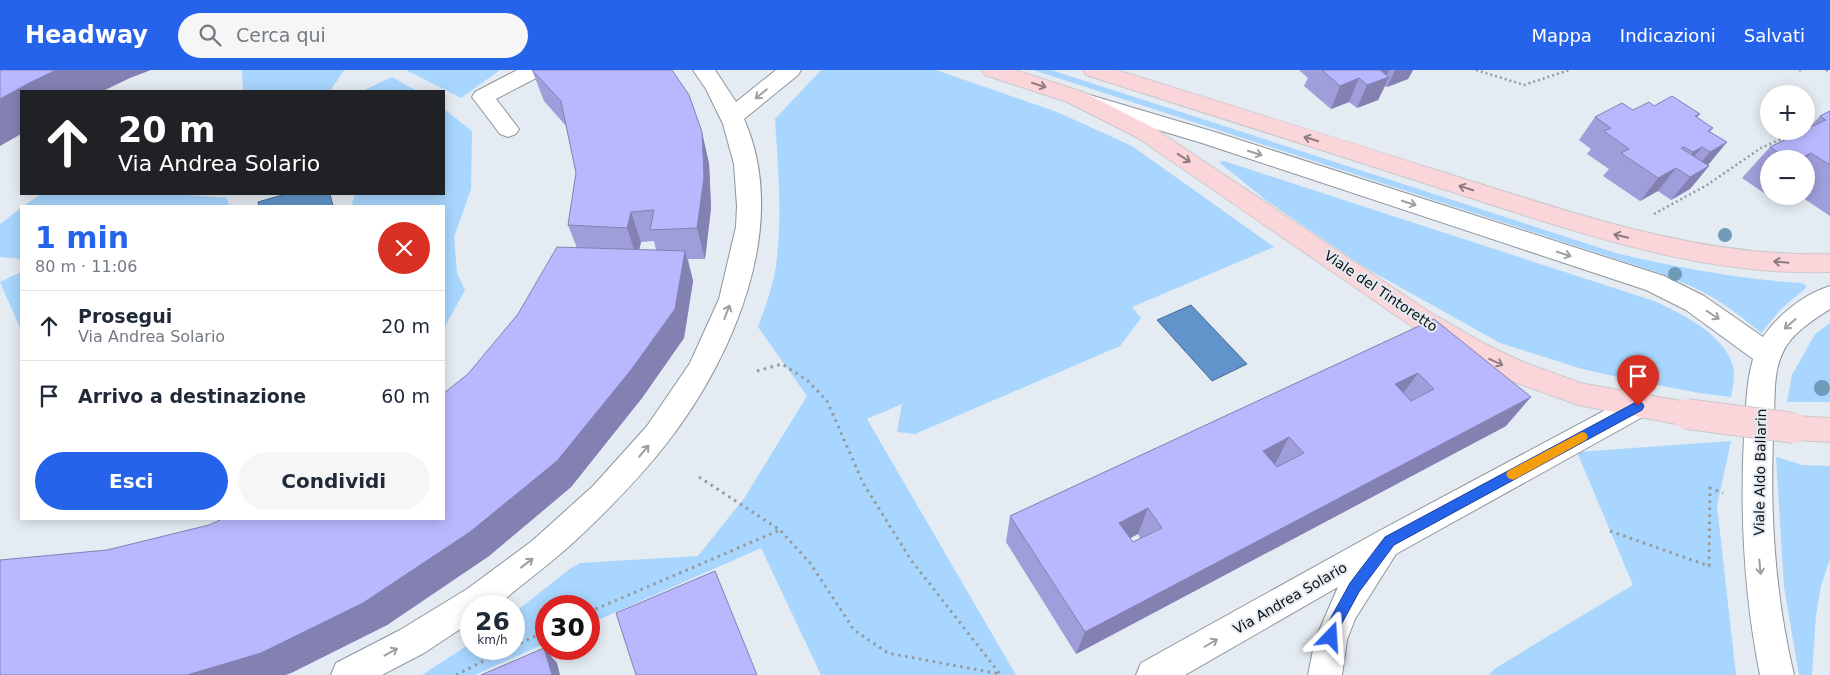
<!DOCTYPE html>
<html lang="it">
<meta charset="utf-8">
<style>
:root{--surface:#fff;--page:#f6f6f7;--text:#1f2937;--muted:#747a83;--line:#e0e1e3;--accent:#2563eb}
body{margin:0;font-family:"DejaVu Sans",sans-serif;background:var(--page);color:var(--text);height:100vh;display:flex;flex-direction:column;font-size:19px;white-space:nowrap}
*{box-sizing:border-box;margin:0}
p{font-size:16px;color:var(--muted)}
.icon{flex:none;width:28px;height:28px;fill:none;stroke:currentColor;stroke-width:2;stroke-linecap:round;stroke-linejoin:round}
.map{position:relative;flex:1;overflow:hidden}
.panel{position:absolute;left:20px;top:135px;width:425px;height:315px;display:flex;flex-direction:column;background:var(--surface);border-radius:0px;box-shadow:0 2px 12px #0003}
.panel>*{flex:none}
.hud{position:absolute;left:20px;top:20px;width:425px;height:105px;border-radius:0px;box-shadow:0 2px 12px #0003;background:#202124;color:#fff;overflow:hidden}
.fabs{position:absolute;left:1760px;top:15px;display:grid;gap:10px}
.fabs a{display:grid;place-items:center;width:55px;height:55px;border-radius:50%;background:var(--surface);box-shadow:0 2px 12px #0003;font-size:25px}
.speed{position:absolute;left:460px;top:525px;display:flex;gap:10px;font-size:25px;font-weight:700;text-align:center}
.speed>*{display:grid;place-content:center;width:65px;height:65px;border-radius:50%;background:var(--surface);box-shadow:0 2px 12px #0003;line-height:1}
.speed small{font-size:12px;font-weight:400}
.speed .limit{border:8px solid #d22;background:#fff;color:#111}
.pin{position:absolute;display:grid;place-items:center;width:42px;height:42px;color:#fff;margin:-51px -21px;border-radius:50% 50% 50% 0;rotate:-45deg;box-shadow:0 0 5px #0007}
.pin .icon{rotate:45deg}
.me{position:absolute;width:55px;margin:-28px;rotate:20deg;stroke-linejoin:round;filter:drop-shadow(0 0 4px #0008)}
.turn{display:flex;align-items:center;gap:18px;height:105px;padding:0 15px;font-size:22px}
.turn .icon{width:65px;height:65px;stroke-width:2.5}
.turn b{display:block;font-size:35px;line-height:42px}
.round{display:grid;place-items:center;flex:none;width:52px;height:52px;border-radius:26px;background:var(--page)}
.overview{display:flex;align-items:center;justify-content:space-between;height:85px;padding:0 15px}
h1{font-size:30px;font-weight:700;line-height:38px;color:var(--accent)}
.cta{display:flex;gap:10px;margin-top:auto;padding:10px 15px}
.cta a{flex:1;height:58px;border-radius:30px;background:var(--accent);color:#fff;font-size:20px;font-weight:700;line-height:58px;text-align:center}
.cta a+a{background:var(--page);color:var(--text)}
ul{padding:0;list-style:none}
li{display:flex;align-items:center;gap:15px;height:70px;padding:0 15px;border-top:1px solid var(--line)}
li div{flex:1}
li b{display:block;font-size:19px}
li em{font-style:normal}
header{display:flex;align-items:center;gap:30px;box-sizing:border-box;height:70px;padding:0 25px;background:var(--accent);color:#fff}
header strong{font-size:24px}
nav{display:flex;gap:28px;margin-inline-start:auto;font-size:18px}
.search{width:350px;height:45px;background:var(--page);display:flex;align-items:center;gap:12px;box-sizing:border-box;padding:0 18px;border-radius:28px;color:var(--muted);font-size:19px}
.map>svg:first-child{display:block}
.green{fill:#a8d6fe}
.water{fill:#6094ca;stroke:#476c93}
.lines{fill:none;stroke-linecap:round;stroke-linejoin:round}
.minor-casing{stroke:#8e959c;stroke-width:2}
.major-casing{stroke:#cacacb;stroke-width:2}
.path-far1{stroke:#959a9f;stroke-width:2.5;stroke-dasharray:2 3;stroke-linecap:butt}
.path{stroke:#959a9f;stroke-width:3;stroke-dasharray:2.5 4.5;stroke-linecap:butt}
.minor{fill:#fff;fill-rule:evenodd}
.major{fill:#fad5d9;fill-rule:evenodd}
.major-bridge-casing{stroke:#cacacb;stroke-width:32;stroke-linecap:butt}
.major-bridge{stroke:#fad5d9;stroke-width:30}
.tree{fill:#6f9ab8}
.wall{fill:#9f9edb;fill-rule:evenodd}
.shaded-wall{fill:#8281b2}
.building{fill:#b9b8ff;stroke:#8281b2;fill-rule:evenodd}
.oneway{stroke:#8f7c7f}
.oneway2{stroke:#9e9fa0}
.route{fill:#2563eb;stroke:#184099}
.slow{fill:#f59e0b}
.labels{text-anchor:middle;dominant-baseline:central;stroke-width:4;stroke-linejoin:round;paint-order:stroke}
.street-label{font-size:14px;fill:#0d1012;stroke:#e4ebf2}
</style>
<header>
<strong>Headway</strong>
<div class="search"><svg class="icon" aria-label="search" viewBox="0 0 24 24"><circle cx="10" cy="10" r="6"/><path d="M15 15l6 6"/></svg>Cerca qui</div>
<nav><a>Mappa</a><a>Indicazioni</a><a>Salvati</a></nav>
</header>
<div class="map">
<svg width="1830" height="605" viewBox="0 0 1830 605">
<rect width="100%" height="100%" fill="#e4ebf2"/>
<path class="green" d="M242,0H344L330,21H243Z
M406,0H500L461,28Z
M821,0H936L1057,42L1132,76L1274,177L1132,237L1141,248L1120,276L915,364L897,362L902,334L867,349L1016,605H821L761,478L589,554V536H546V573L475,605H422L471,573V579H514V543L571,498L580,493L698,486L745,427L807,326L758,257C766,234 775,212 777,187C782,141 778,95 775,49Z
M1033,0H1051L1619,184C1680,198 1738,209 1801,213L1806,215V218L1781,239L1761,263C1726,233 1702,219 1659,203Z
M392,7L417,21H362Z
M444,39L472,61L471,119L454,167L457,203L465,220L444,258V136H354L352,133L355,124H444Z
M1224,91L1654,231C1682,244 1723,263 1733,296C1735,306 1733,317 1731,327L1699,323L1622,308L1582,299L1500,273L1364,197L1267,131L1219,92Z
M41,124H171L227,128L229,136H24Z
M21,138V189L0,187V154Z
M21,202V260L0,212Z
M1830,253V332H1787L1792,305L1815,264Z
M1731,371L1717,436L1736,605H1489L1494,599L1633,515L1577,382Z
M1776,387L1802,395L1830,396V489L1821,516L1816,545L1812,605H1799L1784,517Z"/>
<path class="water" d="M286,124H330L333,136H259L258,132Z
M1191,235L1247,294L1212,311L1157,250Z"/>
<g class="lines">
<g class="minor-casing">
<path id="minor" d="M517,0H545L542,5L496,29L519,59L516,64L508,67L500,64L472,27L475,22Z
M693,0H715L736,32L776,0H801L798,5L744,49C791,155 733,288 667,373C639,409 607,441 574,472C554,490 533,506 512,523C507,527 500,535 494,536C488,538 478,536 471,536V552L424,583L382,605H331L336,593L400,560L467,519L532,471L593,416L647,356L690,293L719,229L736,157L737,136L734,94L723,54L706,19Z
M1083,23L1218,63L1664,206L1704,226L1763,267C1778,245 1804,224 1830,216V239C1813,250 1792,263 1783,282C1773,302 1775,327 1774,349C1769,435 1774,521 1794,605H1760C1744,525 1740,446 1744,365C1746,340 1746,313 1753,289L1686,240L1646,220L1202,73L1075,35L1072,30L1075,25Z
M1638,324L1648,328L1652,336L1648,344L1396,484L1355,549L1347,570L1342,605H1308L1315,570L1338,517L1185,605H1136L1141,593L1379,461L1628,328Z"/>
</g>
<g class="major-casing">
<path id="major" d="M982,0H1015L1083,22L1154,58L1428,241L1487,275L1523,292L1580,313L1687,332L1697,336L1701,344L1697,352L1687,356L1578,335L1503,308L1467,291L1410,255L1138,68L1067,32L985,5Z
M1083,0H1117C1230,35 1343,70 1455,106C1577,144 1701,188 1830,184V202C1700,207 1571,160 1449,121C1328,82 1207,43 1086,5Z
M1794,346L1830,348V372L1794,370L1784,367L1780,358L1784,349Z"/>
</g>
<path class="path-far1" d="M1476,0L1524,15L1569,0
M1799,0H1801
M1826,0L1830,2
M1806,58L1813,55
M1654,144L1707,115L1761,78L1799,61"/>
<path class="path" d="M757,301L782,294L807,310L827,331L863,413L911,490L1000,604
M699,407L780,460L810,493L854,560L888,583L1000,604
M1610,461L1709,496L1710,418L1723,423
M589,542L780,460
M514,576L546,561
M456,605L507,579"/>
<use href="#minor" class="minor"/>
<use href="#major" class="major"/>
<g class="major-bridge-casing">
<path id="major-bridge" d="M1687,344L1794,358"/>
</g>
<use href="#major-bridge" class="major-bridge"/>
</g>
<g class="tree">
<circle cx="1725" cy="165" r="7"/>
<circle cx="1675" cy="204" r="7"/>
<circle cx="1822" cy="318" r="8"/>
</g>
<path class="wall" d="M532,0L709,93L711,138L705,189H688L693,211L684,268L642,328L571,417L489,486L387,555L291,603L2,491L444,449L468,304L577,178L568,155L576,103L566,56L544,31ZM654,171L656,180H639L641,172Z
M1299,0H1413L1408,9L1387,17L1385,16L1378,30L1357,38L1349,32L1331,39L1304,16L1308,8Z
M1633,40L1700,44L1697,48L1713,58L1710,62L1727,72L1708,95L1709,96L1690,119L1671,130L1658,121L1640,131L1603,106L1609,99L1587,84L1591,79L1579,70L1595,47Z
M1830,41V146L1800,126H1806V89H1769V120L1764,123L1742,108L1770,77L1809,58L1820,46Z
M1434,249L1506,356L1076,584L1006,472L1010,446ZM1138,464L1140,468L1133,472L1130,468Z"/>
<path class="shaded-wall" d="M56,0H151L130,8L103,21H21V64L0,76V29L29,13Z
M1380,0H1389L1386,8L1389,7L1378,30L1357,38L1367,15Z
M1395,0H1413L1408,9L1387,17Z
M1359,8L1349,32L1331,39L1340,16Z
M702,62L709,93L711,138L705,189L697,158Z
M1727,72L1708,95L1690,105L1710,82Z
M1702,77L1683,100H1678L1693,82Z
M1811,83L1805,89H1799Z
M1709,96L1690,119L1671,130L1690,107Z
M1676,98L1658,121L1640,131L1658,108Z
M631,142L641,172L637,188L627,158Z
M685,181L693,211L684,268L642,328L571,417L489,486L387,555L291,603L286,605H187Z
M1418,303L1397,332L1395,314Z
M1531,327L1506,356L1076,584L1085,562Z
M1289,367L1274,396L1263,381Z
M1148,438L1138,464L1110,479L1119,453Z
M544,578L557,593L560,605H552Z"/>
<path class="building" d="M0,0H56L29,13L0,29Z
M532,0H672L689,25L702,62L704,107L697,158L650,160L654,140L631,142L627,158L568,155L576,103L561,31Z
M1322,0H1380L1389,7L1367,15L1359,8L1340,16Z
M1672,26L1700,44L1695,46L1713,58L1708,61L1727,72L1710,82L1702,77L1693,82L1684,77L1681,78L1709,96L1690,107L1676,98L1658,108L1621,83L1629,79L1604,61L1611,58L1595,47L1622,33L1633,40L1649,32L1654,36Z
M1830,41V95L1811,83L1799,89H1788L1770,77L1803,61H1806V59L1826,50L1820,46Z
M557,177L685,181L675,239L631,300L557,391L470,462L363,533L261,583L187,605H0V490L107,480L209,455L222,449H444V323L468,304L518,244Z
M1434,249L1531,327L1085,562L1010,446ZM1418,303L1434,319L1411,331L1395,314ZM1289,367L1304,383L1277,397L1263,381ZM1148,438L1162,458L1133,472L1119,453Z
M715,501L757,605H636L616,543Z
M544,578L552,605H481Z"/>
<defs><path id="oneway-shaft" d="M-6 0H5M1.5-3L5.5 0L1.5 3" fill="none" stroke-width="1.6" stroke-linecap="round" stroke-linejoin="round" transform="scale(1.25)"/></defs>
<g class="oneway">
<use href="#oneway-shaft" transform="translate(1039 15) rotate(18)"/>
<use href="#oneway-shaft" transform="translate(1311 69) rotate(-162)"/>
<use href="#oneway-shaft" transform="translate(1184 88) rotate(33)"/>
<use href="#oneway-shaft" transform="translate(1466 118) rotate(-162)"/>
<use href="#oneway-shaft" transform="translate(1621 166) rotate(-166)"/>
<use href="#oneway-shaft" transform="translate(1781 192) rotate(-175)"/>
<use href="#oneway-shaft" transform="translate(1496 292) rotate(25)"/>
</g>
<g class="oneway2">
<use href="#oneway-shaft" transform="translate(761 24) rotate(141)"/>
<use href="#oneway-shaft" transform="translate(1255 83) rotate(18)"/>
<use href="#oneway-shaft" transform="translate(1409 133) rotate(18)"/>
<use href="#oneway-shaft" transform="translate(1564 184) rotate(18)"/>
<use href="#oneway-shaft" transform="translate(727 242) rotate(-69)"/>
<use href="#oneway-shaft" transform="translate(1713 245) rotate(34)"/>
<use href="#oneway-shaft" transform="translate(1790 254) rotate(139)"/>
<use href="#oneway-shaft" transform="translate(644 381) rotate(-50)"/>
<use href="#oneway-shaft" transform="translate(527 493) rotate(-38)"/>
<use href="#oneway-shaft" transform="translate(1760 497) rotate(85)"/>
<use href="#oneway-shaft" transform="translate(1211 573) rotate(-30)"/>
<use href="#oneway-shaft" transform="translate(391 582) rotate(-29)"/>
</g>
<path class="route" d="M1638,331L1642,333L1644,336L1642,340L1394,475L1359,522L1341,555L1336,571L1331,573L1326,571L1324,567L1328,553L1350,513L1385,467Z"/>
<path class="slow" d="M1582,362L1586,363L1588,367L1586,370L1517,408L1513,410L1508,408L1506,404L1508,401Z"/>
<g class="labels">
<g class="street-label">
<text transform="translate(1381 221) rotate(34)">Viale del Tintoretto</text>
<text transform="translate(1760 402) rotate(-89)">Viale Aldo Ballarin</text>
<text transform="translate(1290 528) rotate(-30)">Via Andrea Solario</text>
</g>
</g>
</svg>
<div class="fabs">
<a>+</a>
<a>−</a>
</div>
<div class="speed"><div>26<small>km/h</small></div><div class="limit">30</div></div>
<div class="pin" style="left:1638px;top:336px;background:#d93025"><svg class="icon" aria-label="arrive" viewBox="0 0 24 24"><path d="M6 21V4h12l-3 4 3 4H6"/></svg></div>
<svg class="me" style="left:1331px;top:567px" viewBox="-20 -20 40 40"><path d="M0-17L14 15 0 8-14 15z" fill="#2563eb" stroke="#fff" stroke-width="4"/></svg>
<div class="hud">
<div class="turn"><svg class="icon" aria-label="ahead" viewBox="0 0 24 24"><path d="M12 20V5M6 11l6-6 6 6"/></svg><div><b>20 m</b>Via Andrea Solario</div></div>
</div>
<section class="panel">
<div class="overview"><div><h1>1 min</h1><p>80 m · 11:06</p></div><a class="round" style="background:#d93025;color:#fff"><svg class="icon" aria-label="close" viewBox="0 0 24 24"><path d="M6 6l12 12M18 6L6 18"/></svg></a></div>
<ul>
<li><svg class="icon" aria-label="ahead" viewBox="0 0 24 24"><path d="M12 20V5M6 11l6-6 6 6"/></svg><div><b>Prosegui</b><p>Via Andrea Solario</p></div><em>20 m</em></li>
<li><svg class="icon" aria-label="arrive" viewBox="0 0 24 24"><path d="M6 21V4h12l-3 4 3 4H6"/></svg><div><b>Arrivo a destinazione</b></div><em>60 m</em></li>
</ul>
<div class="cta"><a>Esci</a><a>Condividi</a></div>
</section>
</div>
